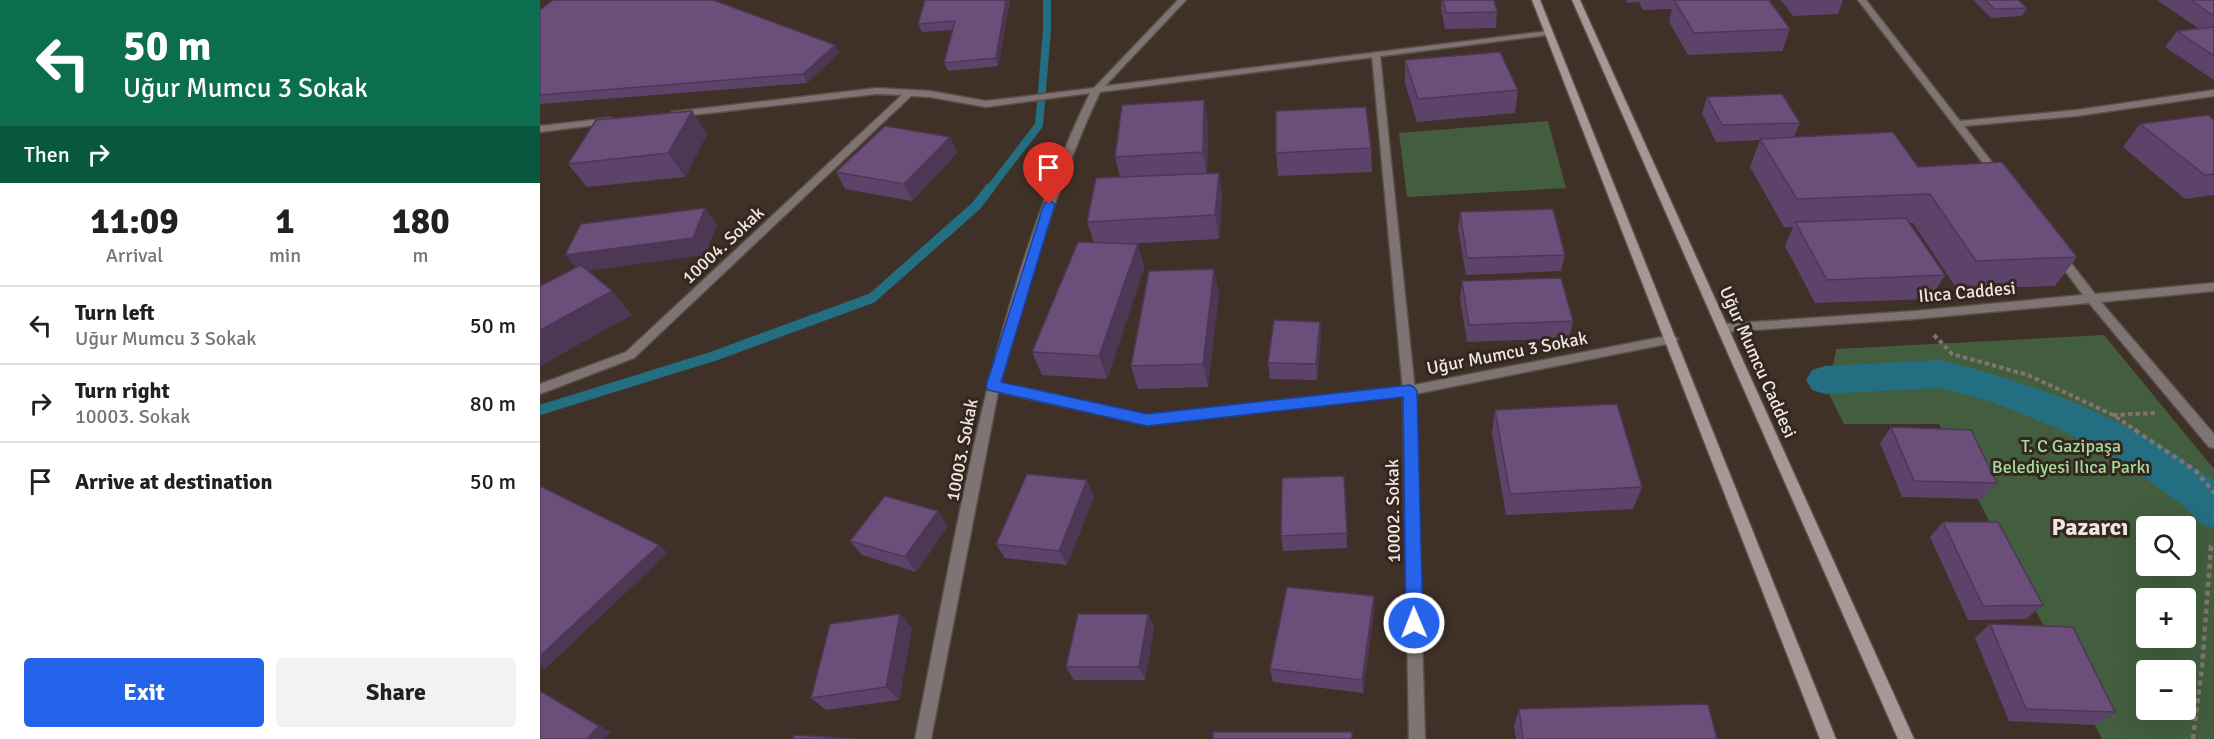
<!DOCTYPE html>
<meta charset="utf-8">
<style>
:root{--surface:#fff;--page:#f2f2f2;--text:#202124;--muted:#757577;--line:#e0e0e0;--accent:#2563eb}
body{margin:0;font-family:Signika,sans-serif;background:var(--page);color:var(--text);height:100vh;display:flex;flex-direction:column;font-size:22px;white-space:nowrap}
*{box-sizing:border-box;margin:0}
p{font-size:20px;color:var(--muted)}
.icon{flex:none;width:33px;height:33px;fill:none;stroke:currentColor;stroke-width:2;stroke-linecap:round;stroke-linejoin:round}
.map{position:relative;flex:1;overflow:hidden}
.sheet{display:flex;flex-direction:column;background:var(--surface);width:540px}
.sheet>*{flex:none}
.hud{background:#0b6e4f;color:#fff;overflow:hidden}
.controls{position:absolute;left:1596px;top:516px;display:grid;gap:12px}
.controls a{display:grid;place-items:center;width:60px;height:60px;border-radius:6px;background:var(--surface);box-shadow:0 6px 24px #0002;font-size:30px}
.pin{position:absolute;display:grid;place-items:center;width:51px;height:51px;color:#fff;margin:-62px -26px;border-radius:50% 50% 50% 0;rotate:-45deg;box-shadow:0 0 6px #0007}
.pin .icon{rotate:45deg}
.me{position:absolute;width:66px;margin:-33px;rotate:359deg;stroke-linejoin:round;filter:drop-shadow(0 0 4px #0008)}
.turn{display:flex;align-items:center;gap:21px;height:126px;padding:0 24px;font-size:27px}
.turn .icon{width:78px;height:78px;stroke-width:2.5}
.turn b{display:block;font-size:42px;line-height:51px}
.then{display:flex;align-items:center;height:57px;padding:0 24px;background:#0003;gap:12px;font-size:22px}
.eta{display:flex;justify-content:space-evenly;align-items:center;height:102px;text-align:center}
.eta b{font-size:36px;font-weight:700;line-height:42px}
.action{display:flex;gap:12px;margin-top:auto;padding:12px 24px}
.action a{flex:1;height:69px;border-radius:6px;background:var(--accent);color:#fff;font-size:24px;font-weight:700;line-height:69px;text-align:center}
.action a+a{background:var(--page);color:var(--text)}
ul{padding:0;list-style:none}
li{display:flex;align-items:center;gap:18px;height:78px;padding:0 24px;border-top:2px solid var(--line)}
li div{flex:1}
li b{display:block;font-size:22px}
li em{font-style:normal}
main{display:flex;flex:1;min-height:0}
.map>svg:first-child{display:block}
.green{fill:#425e3e;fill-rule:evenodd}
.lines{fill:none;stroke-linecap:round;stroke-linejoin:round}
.stream-far1{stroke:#236e81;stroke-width:8}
.stream{stroke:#236e81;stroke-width:10}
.canal{fill:#236e81;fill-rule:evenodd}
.service-casing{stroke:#5b4e46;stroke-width:3}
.minor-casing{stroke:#5b4e46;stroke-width:3}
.secondary-casing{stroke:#5b4e46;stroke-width:3}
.path-far1{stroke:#80746d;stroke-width:4;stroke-dasharray:4.5 3;stroke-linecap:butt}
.path{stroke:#80746d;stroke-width:4.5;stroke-dasharray:5 4;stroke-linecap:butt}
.service{fill:#7d7473;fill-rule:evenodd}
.minor{fill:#7d7473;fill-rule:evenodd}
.secondary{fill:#a69896;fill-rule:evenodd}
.wall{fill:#5d4369}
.shaded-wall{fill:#4c3755}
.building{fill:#6c4e7a;stroke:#4c3755;stroke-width:1.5}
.route{fill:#2563eb;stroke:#184099;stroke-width:1.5}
.labels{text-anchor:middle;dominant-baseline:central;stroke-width:6;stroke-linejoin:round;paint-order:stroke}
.street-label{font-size:18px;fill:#f0e7e2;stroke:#34271f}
.park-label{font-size:18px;fill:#a3dc9b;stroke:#34271f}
.district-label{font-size:24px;font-weight:bold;fill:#f0e7e2;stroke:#34271f}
</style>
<main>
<section class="sheet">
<div class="hud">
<div class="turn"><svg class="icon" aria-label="left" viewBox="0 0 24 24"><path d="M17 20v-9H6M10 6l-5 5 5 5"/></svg><div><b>50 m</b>Uğur Mumcu 3 Sokak</div></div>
<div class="then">Then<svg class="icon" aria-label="right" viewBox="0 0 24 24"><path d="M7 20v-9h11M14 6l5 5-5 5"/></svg></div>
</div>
<div class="eta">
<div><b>11:09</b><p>Arrival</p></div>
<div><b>1</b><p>min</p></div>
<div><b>180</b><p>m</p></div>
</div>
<ul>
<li><svg class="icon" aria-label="left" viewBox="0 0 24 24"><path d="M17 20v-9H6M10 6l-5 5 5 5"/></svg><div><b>Turn left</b><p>Uğur Mumcu 3 Sokak</p></div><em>50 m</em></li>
<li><svg class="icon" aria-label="right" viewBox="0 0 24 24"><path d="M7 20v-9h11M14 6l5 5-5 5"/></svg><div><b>Turn right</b><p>10003. Sokak</p></div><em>80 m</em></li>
<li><svg class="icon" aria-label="arrive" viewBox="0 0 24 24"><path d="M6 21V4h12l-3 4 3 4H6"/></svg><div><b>Arrive at destination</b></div><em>50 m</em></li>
</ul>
<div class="action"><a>Exit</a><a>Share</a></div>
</section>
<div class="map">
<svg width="1674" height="739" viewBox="0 0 1674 739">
<rect width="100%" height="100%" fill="#3f3128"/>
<path class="green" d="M1008,121L1026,188L867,197L859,133Z
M1564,335L1674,469V739H1562L1399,424H1304L1288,392L1296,349ZM1606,526H1646V566H1606ZM1606,598H1646V638H1606ZM1606,670H1646V710H1606Z"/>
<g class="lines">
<path class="stream-far1" d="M449,190L499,125L507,30V0"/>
<path class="stream" d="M0,410L174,356L332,298L436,206L450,188"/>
<path class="canal" d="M1400,360C1477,379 1552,405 1621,445C1639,456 1656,469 1674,481V528L1659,523L1646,508L1593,469L1519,429L1452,402L1400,388L1285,394L1272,390L1266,380L1272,370L1285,366Z"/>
<g class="service-casing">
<path id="service" d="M836,52L840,55L875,391L873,394H865L863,391L832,55Z"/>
</g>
<g class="minor-casing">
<path id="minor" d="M638,0H646L565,86L1008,31L1012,33L1008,35L560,92C516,185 489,284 460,383L607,415L869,386L1132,335L1138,339L1132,343L875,394L885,739H869L863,396L607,425L458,392L391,739H375C419,521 452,295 550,93L446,107L390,97L371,96L94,358L0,394V384L86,352L362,95L337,94L135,117L132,116V112L337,88L390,91L446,101L554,88Z
M1318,0H1326L1420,121L1537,110L1674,90V96L1537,116L1424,126L1461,174L1459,176H1453Z
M70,118L73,119V123L0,132V126Z
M1520,253L1524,254L1555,294L1674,283V291L1561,302L1674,434V448L1669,447L1549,303L1375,319L1183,332L1177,328L1183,324L1375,311L1543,295L1515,257Z"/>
</g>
<g class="secondary-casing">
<path id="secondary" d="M992,0H1000L1296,739H1280Z
M1032,0H1040L1374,739H1358Z"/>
</g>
<path class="path-far1" d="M1394,335L1412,354L1488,375L1573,415L1597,431
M1573,415L1616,413"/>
<path class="path" d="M1595,430L1656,471L1674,493
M1653,739L1662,667L1671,546L1674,544"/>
<use href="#service" class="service"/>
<use href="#minor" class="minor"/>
<use href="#secondary" class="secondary"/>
</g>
<path class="wall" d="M385,0H470L458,66L408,71L404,63L412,30L382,32L378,24Z
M902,0H954L957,12L956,28L905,29L901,8Z
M1085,0H1229L1250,29L1242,51L1148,55L1129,22L1132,9L1103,10L1099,2L1087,3Z
M1241,0H1303L1298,14L1253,16Z
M1434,0H1478L1487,8L1482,16L1451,18L1434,1Z
M1617,0H1674V80L1625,47L1637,31L1658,28Z
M0,10L295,45L299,53L267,83L0,104Z
M865,60L978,90L975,113L877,122L865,83Z
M1167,97L1260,123L1254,137L1378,167L1537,257L1515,286L1417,289L1373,223H1369L1405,275L1390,299L1275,303L1245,246L1253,227H1244L1210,167L1220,140L1176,142L1162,113Z
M152,111L167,134L145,177L47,187L28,164Z
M1674,120V195L1645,199L1583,147L1600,124Z
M668,123L667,173H679L682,196L679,239L583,244H598L604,268L567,379L502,375L492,352L554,243L547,222L580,177L575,157Z
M410,137L417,153L372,201L305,189L296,172Z
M831,148L832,172L738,176L736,153Z
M920,212L1025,255L1021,271L926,275L918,229Z
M922,281L1033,321L1029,338L927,342L920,298Z
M679,292L668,387L598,389L591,366Z
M780,322L781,338L777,380L730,379L728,363Z
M955,410L1102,487L1093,509L966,515L952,433Z
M1351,427L1457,483L1443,499L1362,497L1340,443Z
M804,476L807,548L743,551L741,536Z
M547,480L554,496L527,565L465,558L456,544Z
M1403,522L1503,605L1486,619L1428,620L1390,537Z
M408,526L376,572L322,555L310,541Z
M834,596V611L823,693L733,682L730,669Z
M360,614L372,628L359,700L286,710L271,698Z
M608,614L614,628L605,680H534L526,667Z
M1450,624L1575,712L1555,725L1469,721L1435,638Z
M979,709L1177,739H976L974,726Z"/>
<path class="shaded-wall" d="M466,0H470L458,66L456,58Z
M295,45L299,53L267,83L263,74Z
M664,100L668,123L667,175L663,152Z
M152,111L167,134L145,177L128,153Z
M410,137L417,153L372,201L364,184Z
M679,173L682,196L679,239L675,215Z
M165,208L177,225L165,255L40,272L25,255Z
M598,244L604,268L567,379L559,356Z
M674,269L679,292L668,387L663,364Z
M72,291L92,315L0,366V330Z
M780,322L781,338L777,380L776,364Z
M547,480L554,496L527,565L519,551Z
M398,511L408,526L376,572L365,557Z
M119,545L128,553L5,669L0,666V656Z
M834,596V611L823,693L822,680Z
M360,614L372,628L359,700L346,687Z
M608,614L614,628L605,680L599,667Z
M0,691L71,732L64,739H47Z"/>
<path class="building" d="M13,0H173L295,45L263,74L0,95V10Z
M385,0H466L456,58L404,63L415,21L378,24Z
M903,0H954L957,12L906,13Z
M1134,0H1229L1250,29L1154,33Z
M1445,0H1478L1487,8L1455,9Z
M1651,0H1674V14L1672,15Z
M1674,27V56L1637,31Z
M960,52L978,90L878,99L865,60Z
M1242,94L1260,123L1182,125L1167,97Z
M664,100L663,152L575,157L582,105Z
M826,107L831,148L736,153V111Z
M152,111L128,153L28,164L56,120Z
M1668,115L1674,120V174L1665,175L1600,124Z
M345,126L410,137L364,184L296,172Z
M1353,132L1378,167L1462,162L1537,257L1436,261L1390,194L1257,199L1220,139Z
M679,173L675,215L547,222L556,178Z
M165,208L153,238L25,255L41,224Z
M1013,209L1025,255L927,258L920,212Z
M1366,218L1405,275L1287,280L1255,222Z
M538,242L598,244L559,356L492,352Z
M41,265L72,291L0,330V286Z
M674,269L663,364L591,366L609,271Z
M1021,278L1033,321L929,325L922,281Z
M734,320L780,322L776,364L728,363Z
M1077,404L1102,487L970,494L955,410Z
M1351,427L1431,430L1457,483L1374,481Z
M487,474L547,480L519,551L456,544Z
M804,476L807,533L741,536L742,478Z
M0,486L119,545L0,656Z
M345,496L398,511L365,557L310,541Z
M1403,522H1458L1503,605L1443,606Z
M747,587L834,596L822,680L730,669Z
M360,614L346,687L271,698L290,624Z
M538,614H608L599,667H526Z
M1450,624L1533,627L1575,712L1486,709Z
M0,691L59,726L47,739H0Z
M1168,704L1177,739H983L979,709Z
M673,732H812V739H673Z
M254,735L316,739H253Z"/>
<path class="route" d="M509,200L515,204L461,382L607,414L870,385L874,387L877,391L883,623L880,629L874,631L869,629L866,623L863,397L607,426L448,390L446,386L504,204Z"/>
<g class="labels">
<g class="street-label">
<text transform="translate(183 245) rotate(-43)">10004. Sokak</text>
<text transform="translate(1427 292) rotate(-5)">Ilıca Caddesi</text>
<text transform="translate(967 353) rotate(-11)">Uğur Mumcu 3 Sokak</text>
<text transform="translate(1218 362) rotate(66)">Uğur Mumcu Caddesi</text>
<text transform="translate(422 450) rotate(-79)">10003. Sokak</text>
<text transform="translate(853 511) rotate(-91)">10002. Sokak</text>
</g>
<g class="park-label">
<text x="1531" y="446">T. C Gazipaşa<tspan x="1531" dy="21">Belediyesi Ilıca Parkı</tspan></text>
</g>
<g class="district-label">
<text x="1550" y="527">Pazarcı</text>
</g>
</g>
</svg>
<div class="controls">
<a><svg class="icon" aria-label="search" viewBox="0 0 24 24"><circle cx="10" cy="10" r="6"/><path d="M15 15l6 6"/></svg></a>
<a>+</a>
<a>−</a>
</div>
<div class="pin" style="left:509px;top:204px;background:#d93025"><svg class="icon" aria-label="arrive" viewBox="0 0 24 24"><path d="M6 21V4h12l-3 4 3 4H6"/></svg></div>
<svg class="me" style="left:874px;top:623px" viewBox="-20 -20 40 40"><circle r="17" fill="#2563eb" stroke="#fff" stroke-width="3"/><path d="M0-11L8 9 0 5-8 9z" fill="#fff"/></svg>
</div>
</main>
